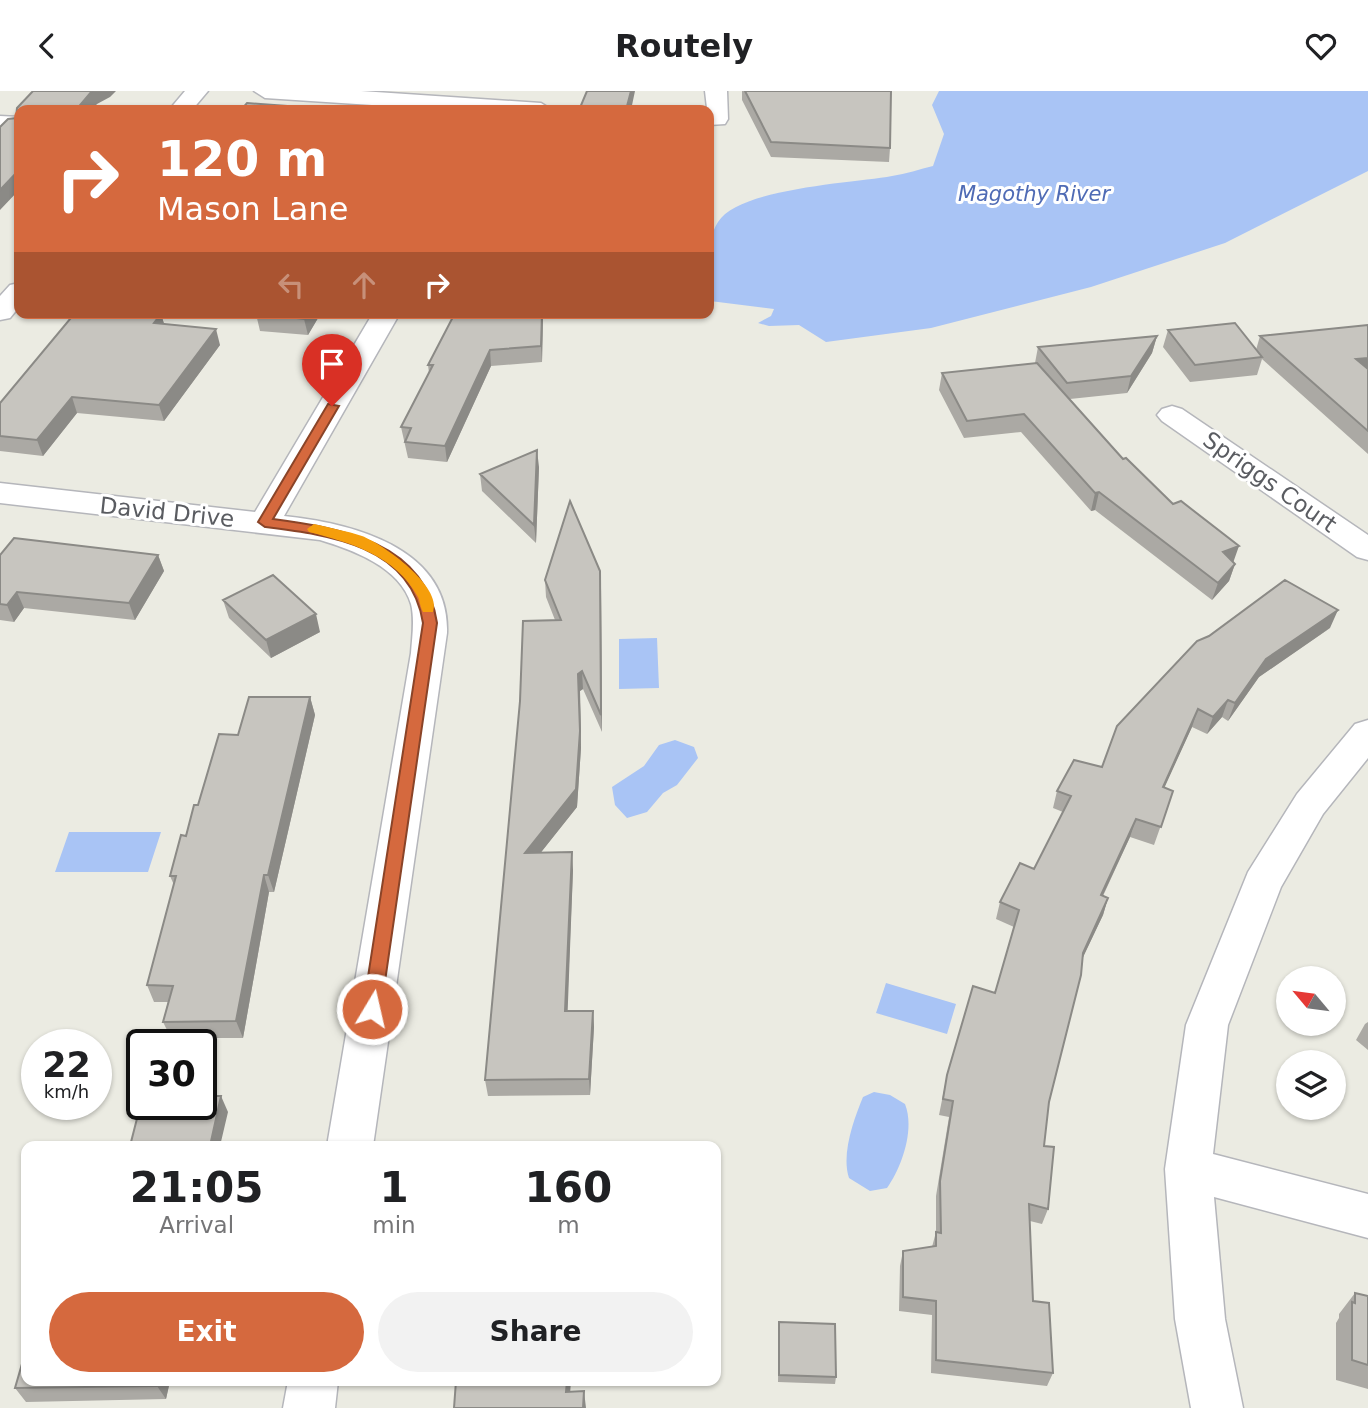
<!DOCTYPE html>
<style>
:root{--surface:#fff;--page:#f2f2f2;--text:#202124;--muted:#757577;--accent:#d5693e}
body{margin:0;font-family:"DejaVu Sans",sans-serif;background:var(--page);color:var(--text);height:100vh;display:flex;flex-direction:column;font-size:26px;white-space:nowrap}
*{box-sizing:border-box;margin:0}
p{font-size:23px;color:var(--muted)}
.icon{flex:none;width:38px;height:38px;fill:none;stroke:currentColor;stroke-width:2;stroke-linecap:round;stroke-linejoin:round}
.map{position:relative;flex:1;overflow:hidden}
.sheet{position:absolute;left:21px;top:1050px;width:700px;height:245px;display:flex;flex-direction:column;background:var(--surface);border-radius:14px;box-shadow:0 2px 5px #0004}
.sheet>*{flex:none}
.banner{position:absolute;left:14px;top:14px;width:700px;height:214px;border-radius:14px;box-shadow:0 2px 5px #0004;background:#d5693e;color:#fff;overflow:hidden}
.needle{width:46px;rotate:299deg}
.fabs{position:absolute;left:1276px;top:875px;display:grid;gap:14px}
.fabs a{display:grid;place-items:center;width:70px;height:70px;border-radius:50%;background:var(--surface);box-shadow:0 2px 5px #0004;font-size:35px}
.speed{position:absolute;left:21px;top:938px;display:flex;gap:14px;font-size:35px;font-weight:700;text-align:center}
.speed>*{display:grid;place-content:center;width:91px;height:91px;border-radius:50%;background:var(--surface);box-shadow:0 2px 5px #0004;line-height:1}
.speed small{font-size:18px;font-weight:400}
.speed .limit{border:4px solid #111;border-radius:10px;background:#fff;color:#111}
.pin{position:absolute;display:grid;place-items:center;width:60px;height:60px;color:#fff;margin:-72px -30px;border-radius:50% 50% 50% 0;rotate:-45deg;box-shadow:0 0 7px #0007}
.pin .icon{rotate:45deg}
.me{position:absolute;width:77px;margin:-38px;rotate:9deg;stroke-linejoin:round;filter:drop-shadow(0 0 5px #0008)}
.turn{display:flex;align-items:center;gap:24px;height:147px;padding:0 28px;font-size:32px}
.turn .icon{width:91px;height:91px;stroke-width:2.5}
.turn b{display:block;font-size:49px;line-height:60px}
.lanes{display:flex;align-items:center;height:66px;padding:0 28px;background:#0003;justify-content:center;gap:35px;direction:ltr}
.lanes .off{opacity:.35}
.eta{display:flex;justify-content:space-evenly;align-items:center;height:119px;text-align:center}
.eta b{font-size:42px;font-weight:700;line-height:49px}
.action{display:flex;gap:14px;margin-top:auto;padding:14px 28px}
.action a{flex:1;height:80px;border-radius:42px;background:var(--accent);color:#fff;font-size:28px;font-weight:700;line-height:80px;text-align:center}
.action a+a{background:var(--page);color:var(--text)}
header{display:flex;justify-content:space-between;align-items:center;height:91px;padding:0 28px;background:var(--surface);font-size:32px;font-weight:700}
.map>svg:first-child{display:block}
.water{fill:#a9c4f5}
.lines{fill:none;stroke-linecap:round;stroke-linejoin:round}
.street-casing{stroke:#b5b6bb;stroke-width:3}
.street{fill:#fff;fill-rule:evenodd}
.wall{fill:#aba9a4}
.shaded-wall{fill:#8b8a86}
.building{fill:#c7c5bf;stroke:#8b8a86;stroke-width:2}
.route{fill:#d5693e;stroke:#8a4428;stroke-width:2}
.slow{fill:#f59e0b}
.labels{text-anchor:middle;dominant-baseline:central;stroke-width:6;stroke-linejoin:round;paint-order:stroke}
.far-water-label{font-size:21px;font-style:italic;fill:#4f6bb5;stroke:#fff}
.street-label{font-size:23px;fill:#5a5c61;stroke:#fff}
</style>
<header><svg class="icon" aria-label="back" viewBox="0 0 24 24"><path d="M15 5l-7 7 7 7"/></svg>Routely<svg class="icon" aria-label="heart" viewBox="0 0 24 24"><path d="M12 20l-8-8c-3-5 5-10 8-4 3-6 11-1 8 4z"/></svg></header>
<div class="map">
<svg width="1368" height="1317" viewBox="0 0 1368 1317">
<rect width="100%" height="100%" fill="#ebebe2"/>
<path class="water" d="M939,0H1368V80L1225,152L1091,196L931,237L826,251L799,234L769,235L758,232L771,225L774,218L710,210C709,186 704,153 718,131C739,97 854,92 892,85C906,83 920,78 933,75L944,43L932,14Z
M657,547L659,597L619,598V548Z
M675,649L694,656L698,667L677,694L663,702L647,721L627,727L615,714L612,696L644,675L659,654Z
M69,741H161L148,781H55Z
M886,892L956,913L947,943L876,922Z
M874,1001L890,1004L905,1013C915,1038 902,1076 887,1097L870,1100L849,1087C841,1063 854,1028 863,1006Z"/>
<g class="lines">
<g class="street-casing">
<path id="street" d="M185,0H208L192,19H169Z
M254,0H361L541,12L552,19H448L265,7Z
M705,0H727L728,28L725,33L709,34Z
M0,25L19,26V40L0,39Z
M19,192V216L10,227L0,229V205L10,194Z
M373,222H400L284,425C351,432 450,456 447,542L373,1055H327L411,562C412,546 415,529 411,513C400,476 353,459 320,449L0,412V392L255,421Z
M1172,315L1182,318L1368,444V469L1357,466L1162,330L1157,324L1162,318Z
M1368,629V667L1323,723L1281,796L1228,934L1213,1063L1368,1103V1147L1214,1106L1225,1228L1243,1317H1191L1175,1228L1165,1078L1186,934L1248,781L1297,703L1355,633Z
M288,1290H338L335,1317H283Z"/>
</g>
<use href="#street" class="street"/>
</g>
<path class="wall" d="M742,0H891L890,57L889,71L771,66L742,9Z
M75,222H159L161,223L164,233L220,254L164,330L77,322L43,365L0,360V312Z
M321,222L308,244L260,240L256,223Z
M543,222L542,271L491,275L447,371L408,367L401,336L429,282L428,274Z
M1368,234V363L1262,268L1257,284L1190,291L1163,256L1168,239L1256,259L1260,245Z
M1157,245L1152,262L1127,302L1070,308L1123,368L1235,473L1229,490L1212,509L1095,419L1091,420L1021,341L964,347L939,299L942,282L1035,272L1038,256Z
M539,376L536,452L482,400L480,383Z
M0,464H158L164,480L135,529L24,517L14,531L0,529Z
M545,489L601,497L602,641L583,598L580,600L581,657L577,716L541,761L573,779L567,920H593L594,936L590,1004L488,1005L485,989L555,529L546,506Z
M223,509L320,541L271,567L229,527Z
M1330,537L1259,586L1228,630L1222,626L1207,643L1192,636L1164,696L1173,700L1154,754L1130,746L1103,805L1108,807L1103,824L1082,868L1049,1011L1044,1055L1048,1118L1042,1133L1030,1130L1033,1210L1053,1282L1047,1295L931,1282L932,1224L899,1220L900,1175L903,1160L932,1156L936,1141V1105L949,1026L939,1024L947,984L995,902L1014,836L996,828L1000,811L1034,778L1063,721L1053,717L1057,700L1102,676Z
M310,606L315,624L274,801H269L243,947H171L163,931L168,911H154L147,894L174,794L170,785L198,714L238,644Z
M1368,931V959L1356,949L1365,933Z
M1355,1202L1368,1205V1298L1336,1289V1232L1339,1227V1223Z
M779,1231L836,1286L835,1293L778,1291Z
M170,1290L166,1308L26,1311L15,1297Z"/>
<path class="shaded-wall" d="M92,0H116L110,6L97,13L92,19H76Z
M631,0H635L631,19H626Z
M19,79V99L0,119V99Z
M308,222H321L308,244L304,228Z
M542,222H543L542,271L541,255Z
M161,223L166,239L154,232Z
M216,238L220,254L164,330L159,314Z
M1157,245L1152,262L1127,302L1131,285Z
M490,259L491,275L447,371L445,355Z
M1368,267V283L1356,268Z
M72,306L77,322L43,365L37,349Z
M537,359L539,376L536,452L534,434Z
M1099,401L1095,419L1091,420L1095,402Z
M1239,455L1233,472L1223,461Z
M158,464L164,480L135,529L129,512Z
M1235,473L1229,490L1212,509L1218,492Z
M600,480L601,497L602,641L601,624Z
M17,501L24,517L14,531L7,514Z
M1338,519L1330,537L1259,586L1228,630L1235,612L1266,568Z
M316,523L320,541L271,567L266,549Z
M582,580L583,598L580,600L581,657L577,716L527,779L525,762L578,583Z
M310,606L315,624L274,801L268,784Z
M1228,609L1222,626L1207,643L1213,626Z
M1198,618L1192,636L1157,713L1163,696Z
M1136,728L1130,746L1095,821L1101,804Z
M572,761L573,779L567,937L565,920Z
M264,784L269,801L243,947L236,930Z
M1108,807L1103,824L1077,879L1083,862Z
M593,920L594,936L590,1004L589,988Z
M221,1005L228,1021L220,1055H210Z
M158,1290H170L166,1308L157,1295Z
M567,1290H571L569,1317L566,1301Z
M584,1300L586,1317H583Z"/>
<path class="building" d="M33,0H92L76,19H19V79L0,99V36L8,28L16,27L17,17Z
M587,0H631L626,19H579Z
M745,0H891L890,57L771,51Z
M247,12L289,15L286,19H241Z
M75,222L161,223L154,232L216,238L159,314L72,306L37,349L0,345V312Z
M256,222H308L304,228Z
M455,222H542L541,255L490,259L445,355L405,351L411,337L401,336L433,274H428Z
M1235,232L1262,266L1195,274L1168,239Z
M1368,234V267L1356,268L1368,278V340L1260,245Z
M1157,245L1131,285L1067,292L1038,256Z
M1037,272L1123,368L1126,367L1173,413L1181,410L1239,455L1223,461L1235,473L1218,492L1099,401L1095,402L1024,323L967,330L942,282Z
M537,359L534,434L480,383Z
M570,410L600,480L601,624L582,580L578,583L580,640L576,698L525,762L572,761L565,920H593L589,988L485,989L520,610L523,530L561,529L545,489Z
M14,447L158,464L129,512L17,501L7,514L0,513V464Z
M273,484L316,523L266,549L223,509Z
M1285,489L1338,519L1266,568L1235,612L1228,609L1213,626L1198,618L1163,696L1173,700L1161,736L1136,728L1101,804L1108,807L1083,862L1081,884L1049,1011L1044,1055L1054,1056L1048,1118L1029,1113L1033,1210L1049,1212L1053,1282L936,1269V1210L903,1206V1160L936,1155V1141L941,1142L940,1090L953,1010L943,1008L947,984L973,895L995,902L1019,819L1000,811L1020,772L1034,778L1071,705L1057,700L1074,669L1102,676L1117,635L1197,550L1209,545Z
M249,606H310L268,784H264L236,930L163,931L173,895L147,894L176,785H170L181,744L186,745L194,714H198L219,643L238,644Z
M201,1005H221L210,1055H130L142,1008V1013H201Z
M1355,1202L1368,1205V1274L1352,1269V1211L1355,1212Z
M779,1231L835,1233L836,1286L779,1284Z
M26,1259V1290H158L157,1295L15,1297Z
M456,1290H567L566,1301L584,1300L583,1317H454Z"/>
<path class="route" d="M328,313L339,315L273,428C341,437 425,451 437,532L381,918L378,924H365L363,918L423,532C411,454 329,444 265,436L258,431Z"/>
<path class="slow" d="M314,433C330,437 347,440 362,445C383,453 443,496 433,521H423C420,516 420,510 418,506C395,464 351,452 309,441L307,438Z"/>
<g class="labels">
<g class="far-water-label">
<text x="1034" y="103">Magothy River</text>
</g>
<g class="street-label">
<text transform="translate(1270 391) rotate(35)">Spriggs Court</text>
<text transform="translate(167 421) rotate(6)">David Drive</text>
</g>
</g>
</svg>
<div class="fabs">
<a><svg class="needle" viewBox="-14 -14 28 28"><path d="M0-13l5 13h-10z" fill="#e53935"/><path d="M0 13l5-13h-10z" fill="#757577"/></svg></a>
<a><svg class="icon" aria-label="layers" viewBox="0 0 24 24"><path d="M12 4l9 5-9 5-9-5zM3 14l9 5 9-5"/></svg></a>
</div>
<div class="speed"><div>22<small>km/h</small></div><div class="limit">30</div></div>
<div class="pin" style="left:332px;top:315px;background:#d93025"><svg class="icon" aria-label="arrive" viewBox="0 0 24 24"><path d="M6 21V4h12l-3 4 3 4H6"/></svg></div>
<svg class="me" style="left:372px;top:918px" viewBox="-20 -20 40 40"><circle r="17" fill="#d5693e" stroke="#fff" stroke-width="3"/><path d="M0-11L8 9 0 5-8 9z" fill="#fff"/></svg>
<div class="banner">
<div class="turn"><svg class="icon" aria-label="right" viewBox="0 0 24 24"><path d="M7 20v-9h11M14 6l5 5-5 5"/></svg><div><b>120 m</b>Mason Lane</div></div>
<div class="lanes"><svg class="icon off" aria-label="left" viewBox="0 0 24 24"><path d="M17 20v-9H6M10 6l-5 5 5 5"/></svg><svg class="icon off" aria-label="ahead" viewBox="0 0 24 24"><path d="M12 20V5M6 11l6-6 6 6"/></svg><svg class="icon" aria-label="right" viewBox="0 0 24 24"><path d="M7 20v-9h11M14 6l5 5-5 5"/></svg></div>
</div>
<section class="sheet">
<div class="eta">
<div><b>21:05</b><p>Arrival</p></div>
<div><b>1</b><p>min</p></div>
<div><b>160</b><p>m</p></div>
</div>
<div class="action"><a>Exit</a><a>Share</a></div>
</section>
</div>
